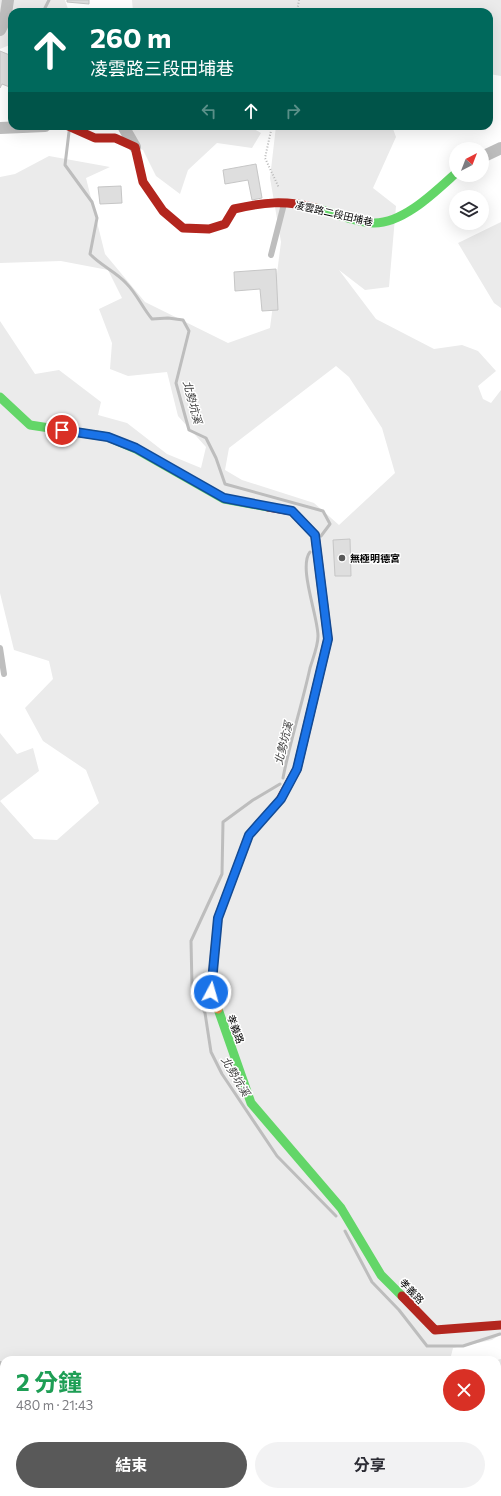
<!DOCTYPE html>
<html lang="zh-TW">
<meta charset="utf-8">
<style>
:root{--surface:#fff;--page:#f2f2f3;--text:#2b2b33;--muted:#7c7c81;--accent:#595959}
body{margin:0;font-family:Commissioner,"Noto Sans TC",sans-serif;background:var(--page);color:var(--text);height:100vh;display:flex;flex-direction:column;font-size:15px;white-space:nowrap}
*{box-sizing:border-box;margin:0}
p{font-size:13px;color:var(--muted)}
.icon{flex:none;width:22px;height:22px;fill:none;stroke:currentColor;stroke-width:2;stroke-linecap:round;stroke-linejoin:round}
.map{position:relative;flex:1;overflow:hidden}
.details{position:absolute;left:0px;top:1356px;width:501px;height:140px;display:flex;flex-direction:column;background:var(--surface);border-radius:12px 12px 0 0;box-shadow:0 4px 16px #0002}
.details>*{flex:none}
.banner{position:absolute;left:8px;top:8px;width:485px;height:122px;border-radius:12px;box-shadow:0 4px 16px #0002;background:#00695c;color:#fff;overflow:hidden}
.needle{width:26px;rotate:42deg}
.buttons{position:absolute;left:449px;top:142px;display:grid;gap:8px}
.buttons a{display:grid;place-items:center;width:40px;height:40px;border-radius:50%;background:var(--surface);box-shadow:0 4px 16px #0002;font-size:20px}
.pin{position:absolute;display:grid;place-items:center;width:34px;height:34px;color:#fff;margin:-17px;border:2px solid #fff;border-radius:50%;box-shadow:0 1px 4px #0007}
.me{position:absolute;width:44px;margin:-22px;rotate:6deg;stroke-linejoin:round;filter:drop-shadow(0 0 3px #0008)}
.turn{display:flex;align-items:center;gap:14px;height:84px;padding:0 16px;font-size:18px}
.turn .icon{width:52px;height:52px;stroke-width:2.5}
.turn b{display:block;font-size:28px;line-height:34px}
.lanes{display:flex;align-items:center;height:38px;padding:0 16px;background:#0003;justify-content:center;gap:20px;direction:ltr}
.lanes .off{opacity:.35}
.round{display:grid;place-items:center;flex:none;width:42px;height:42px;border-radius:21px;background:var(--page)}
.summary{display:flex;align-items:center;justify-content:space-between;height:68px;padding:0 16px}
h1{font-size:24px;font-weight:700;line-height:30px;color:#1e9e55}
.cta{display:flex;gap:8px;margin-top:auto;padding:8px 16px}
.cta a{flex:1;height:46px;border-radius:24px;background:var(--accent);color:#fff;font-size:16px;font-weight:700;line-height:46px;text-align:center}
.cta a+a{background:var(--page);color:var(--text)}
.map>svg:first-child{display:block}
.green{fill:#ebebeb;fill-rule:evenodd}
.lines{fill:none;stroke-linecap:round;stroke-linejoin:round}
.stream{stroke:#bdbdbd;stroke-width:3}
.building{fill:#dedede;stroke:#c6c6c6}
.path{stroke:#b9b9b9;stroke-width:2;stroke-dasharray:1 2;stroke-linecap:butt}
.lane{stroke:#bebebe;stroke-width:6}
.street{stroke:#bebebe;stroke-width:12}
.fast{stroke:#63d668;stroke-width:9}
.slow{stroke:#ff974d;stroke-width:9}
.jam{stroke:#b3261e;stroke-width:9}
.route-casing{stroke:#114b97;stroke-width:10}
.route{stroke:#1a73e8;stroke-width:7}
.poi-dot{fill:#595959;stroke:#fff;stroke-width:1.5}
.labels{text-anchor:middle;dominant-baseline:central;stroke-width:3;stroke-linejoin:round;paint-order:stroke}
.street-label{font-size:10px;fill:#000;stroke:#fff}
.poi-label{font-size:10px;font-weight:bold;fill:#000;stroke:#fff;text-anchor:start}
.water-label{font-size:11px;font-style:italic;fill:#424242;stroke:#fff}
</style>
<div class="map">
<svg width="501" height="1496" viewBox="0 0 501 1496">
<rect width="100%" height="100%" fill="#fff"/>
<path class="green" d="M0,0H65L69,12H12V44L0,49Z
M132,0H501V76L489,74V12H133Z
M117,126H249L261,133L252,148L217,143L188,170L180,194L156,176L143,150L125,142Z
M276,126H392L396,137L373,188L396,206L389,287L365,290L339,270L376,319L434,349L462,345L478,351L496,371L478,386L483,399L491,403L501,390V1334L492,1340L453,1348L450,1360H4V1492H497V1360L501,1359V1496H0V733L17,754L33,748L39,771L0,801L34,839L57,840L99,803L86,770L43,741L25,708L53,679L49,661L14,650L0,593V321L35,374L59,370L101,402L98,415L127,423L167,454L201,468L206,447L178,416L167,372L128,376L110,369L112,343L99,309L122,298L108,270L61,261L0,263V177L15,174L49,156L110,167L86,178L105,254L145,302L228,343L270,328L281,242L270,178ZM336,366L349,377L382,428L395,473L339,525L314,503L242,480L225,470L229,448Z
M501,222V308L494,303L458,243Z"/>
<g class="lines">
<path class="stream" d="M43,12L49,0
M69,132L65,165L92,202L97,218L90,254C100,265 116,272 126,283C137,294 142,307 152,319L168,318L183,320L189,331L176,383L189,430L206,438L216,458L225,484L323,511L330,524L321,536
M283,778C290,741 302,705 310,668C313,658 318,646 318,636C318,616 298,567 310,552
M280,784L253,800L223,822L222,874L191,941L192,986L205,1013L211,1052L222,1074L277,1156L336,1216
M345,1231L372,1282L399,1310L427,1346H463L500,1334"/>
</g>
<path class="building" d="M67,0H89V4L67,2Z
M0,51L12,56V88L2,84L0,88Z
M256,164L262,198L252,200L248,180L225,184L223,170Z
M121,186L122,203L100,204L98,187Z
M276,269L278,310L262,311L260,289L235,291L234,272Z
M350,539L351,576H335L333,540Z"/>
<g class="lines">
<path class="path" d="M295,12L298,6L299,0
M272,126L265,158L279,188"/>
<path class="lane" d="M271,255L284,204
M0,648L4,674"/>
<path class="street" d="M0,30L5,20L8,0
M123,126L135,147
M0,128L45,126
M482,157L501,148
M0,1367L4,1371
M105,1492L111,1496"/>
<path class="fast" d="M316,208C334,213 353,222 373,223C403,224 435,192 456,173
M0,397L30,425L108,437L136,449L224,499L268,507
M218,1009L251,1103L341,1208L381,1275L402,1296"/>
<path class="slow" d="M218,1009L211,991L218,918L249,835L280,800"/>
<path class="jam" d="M68,126L95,138H115L135,147L143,182L163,211L183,228L209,229L225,224L234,209C264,202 285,200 316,208
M268,507L292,511L315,535L328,639L297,769L280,800
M402,1296L435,1330L501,1325"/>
</g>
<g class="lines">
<g class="route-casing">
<path id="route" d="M62,430L108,437L136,448L224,498L292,511L315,535L328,639L297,769L281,799L249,835L218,918L211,992"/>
</g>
<use href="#route" class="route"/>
</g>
<circle class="poi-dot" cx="342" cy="558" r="4"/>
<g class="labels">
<g class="street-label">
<text transform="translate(334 213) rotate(13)">凌雲路二段田埔巷</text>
<text transform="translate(236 1029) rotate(70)">孝義路</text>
<text transform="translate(412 1291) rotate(46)">孝義路</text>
</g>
<g class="poi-label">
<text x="350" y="558">無極明德宮</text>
</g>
<g class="water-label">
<text transform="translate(193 402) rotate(75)">北勢坑溪</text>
<text transform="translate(283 743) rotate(-76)">北勢坑溪</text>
<text transform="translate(236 1076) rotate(59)">北勢坑溪</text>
</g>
</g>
</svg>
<div class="buttons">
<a><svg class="needle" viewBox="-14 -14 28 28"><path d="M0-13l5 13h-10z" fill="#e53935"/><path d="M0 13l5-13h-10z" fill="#7c7c81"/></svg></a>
<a><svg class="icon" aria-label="layers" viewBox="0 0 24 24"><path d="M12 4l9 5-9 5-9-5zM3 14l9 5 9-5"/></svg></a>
</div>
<div class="pin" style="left:62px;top:430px;background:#d93025"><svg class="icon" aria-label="arrive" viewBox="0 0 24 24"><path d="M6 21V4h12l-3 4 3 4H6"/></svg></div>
<svg class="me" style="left:211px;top:992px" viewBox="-20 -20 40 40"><circle r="17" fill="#1a73e8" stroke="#fff" stroke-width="3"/><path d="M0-11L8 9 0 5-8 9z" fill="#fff"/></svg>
<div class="banner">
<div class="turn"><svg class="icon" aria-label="ahead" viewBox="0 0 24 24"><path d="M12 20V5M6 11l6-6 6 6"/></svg><div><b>260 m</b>凌雲路三段田埔巷</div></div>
<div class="lanes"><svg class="icon off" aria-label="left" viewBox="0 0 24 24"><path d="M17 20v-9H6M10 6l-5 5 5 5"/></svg><svg class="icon" aria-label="ahead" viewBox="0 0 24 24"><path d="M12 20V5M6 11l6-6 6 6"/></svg><svg class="icon off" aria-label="right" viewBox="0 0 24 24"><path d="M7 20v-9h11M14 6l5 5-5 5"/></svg></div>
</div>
<section class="details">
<div class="summary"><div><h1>2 分鐘</h1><p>480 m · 21:43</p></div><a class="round" style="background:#d93025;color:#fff"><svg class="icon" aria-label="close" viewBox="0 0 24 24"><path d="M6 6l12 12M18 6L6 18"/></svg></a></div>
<div class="cta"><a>結束</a><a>分享</a></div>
</section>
</div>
